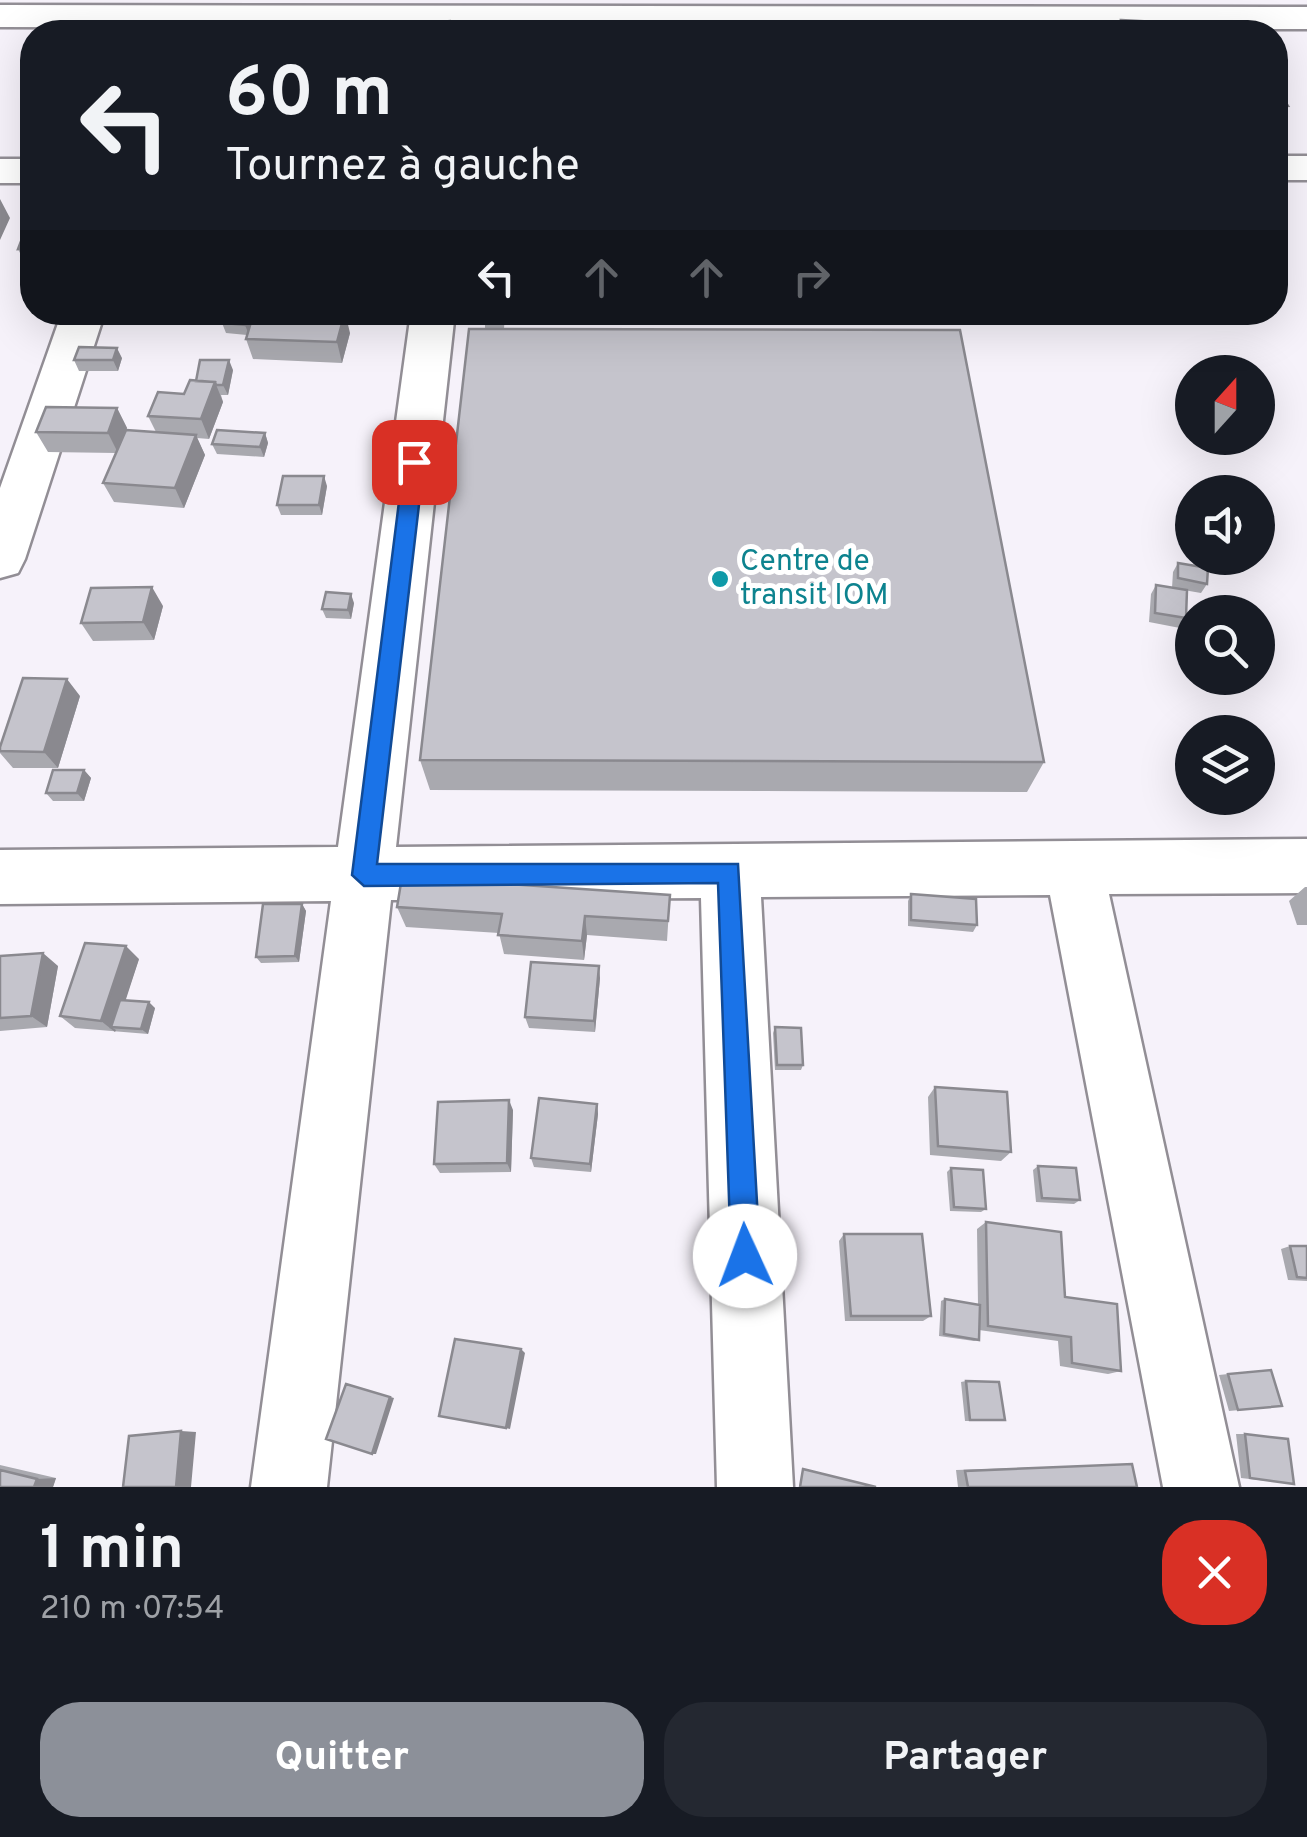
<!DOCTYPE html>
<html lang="fr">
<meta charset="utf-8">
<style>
:root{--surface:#171b24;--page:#242831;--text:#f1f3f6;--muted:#9ea1a6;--accent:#8c9099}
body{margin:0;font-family:Overpass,sans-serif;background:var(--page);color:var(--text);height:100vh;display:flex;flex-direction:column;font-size:38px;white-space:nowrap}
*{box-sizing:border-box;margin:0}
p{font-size:32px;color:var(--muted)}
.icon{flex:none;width:55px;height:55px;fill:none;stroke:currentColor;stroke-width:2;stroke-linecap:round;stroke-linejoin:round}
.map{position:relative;height:1487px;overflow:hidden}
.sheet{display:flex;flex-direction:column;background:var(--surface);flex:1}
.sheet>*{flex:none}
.top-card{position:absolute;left:20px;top:20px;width:1268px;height:305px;border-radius:40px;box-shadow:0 10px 40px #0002;background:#171b24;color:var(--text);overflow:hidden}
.needle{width:65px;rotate:21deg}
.buttons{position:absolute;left:1175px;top:355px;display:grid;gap:20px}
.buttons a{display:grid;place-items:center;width:100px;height:100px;border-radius:50%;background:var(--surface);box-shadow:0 10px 40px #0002;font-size:50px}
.pin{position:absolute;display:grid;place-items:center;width:85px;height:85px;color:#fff;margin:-42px;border-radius:20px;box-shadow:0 5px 15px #0006}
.me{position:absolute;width:110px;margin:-55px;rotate:358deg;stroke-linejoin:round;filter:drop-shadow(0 0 8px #0008)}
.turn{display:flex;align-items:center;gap:35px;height:210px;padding:0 40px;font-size:45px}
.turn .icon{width:130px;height:130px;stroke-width:2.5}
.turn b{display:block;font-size:70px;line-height:85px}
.lanes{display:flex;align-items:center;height:95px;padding:0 40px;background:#0003;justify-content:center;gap:50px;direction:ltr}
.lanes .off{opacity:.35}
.round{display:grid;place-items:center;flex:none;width:105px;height:105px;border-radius:40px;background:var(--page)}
.summary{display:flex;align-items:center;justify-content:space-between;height:170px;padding:0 40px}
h1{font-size:60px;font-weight:700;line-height:75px}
.button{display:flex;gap:20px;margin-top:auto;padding:20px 40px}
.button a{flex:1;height:115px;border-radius:40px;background:var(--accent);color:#fff;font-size:40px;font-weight:700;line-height:115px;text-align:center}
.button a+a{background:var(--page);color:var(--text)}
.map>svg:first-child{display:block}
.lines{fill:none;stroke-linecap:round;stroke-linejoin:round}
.minor-casing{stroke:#928e95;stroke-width:5}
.minor{fill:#fff;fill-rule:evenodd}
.wall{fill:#a9a9af}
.shaded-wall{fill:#8a898f}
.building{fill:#c5c4cc;stroke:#8a898f;stroke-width:2.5}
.route{fill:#1a73e8;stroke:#114b97;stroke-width:2.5}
.culture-dot{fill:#0f9aa8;stroke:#fff;stroke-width:4}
.labels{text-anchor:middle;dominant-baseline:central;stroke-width:10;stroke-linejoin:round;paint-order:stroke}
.culture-label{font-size:30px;fill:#0d838f;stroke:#fff;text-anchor:start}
</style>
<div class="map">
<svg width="1307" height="1487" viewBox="0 0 1307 1487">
<rect width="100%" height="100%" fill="#f6f2fa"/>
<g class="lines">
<g class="minor-casing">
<path id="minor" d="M0,5L1307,7V29L0,27Z
M1275,156H1307V180H1275Z
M0,159H32V183H0Z
M62,312H105L25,559L18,573L0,578V488Z
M411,312H455L396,847L1307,839V893L1109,894L1239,1487H1163L1050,895L761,897L793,1487H717L701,898L391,900L327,1487H251L331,901L0,904V850L338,847Z"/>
</g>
<use href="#minor" class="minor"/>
</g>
<path class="wall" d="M1121,20L1159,32H1118Z
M1275,97L1288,106L1283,117H1275Z
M32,236V259H23L18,249Z
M485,312H505L504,329L1044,762L1027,792L430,790L420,760L485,329Z
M253,316L350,333L342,363L253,359L246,339L247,335L226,333L222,323Z
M122,358L118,371H79L74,360Z
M233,370L228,395H221L223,402L209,439L197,438L205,455L184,508L114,502L103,483L116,453L48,452L36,432L117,408L127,428L126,430L156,432L148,416L184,394L196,381Z
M265,433L268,443L264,457L217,454L212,444Z
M327,486L322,515H281L277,505Z
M1178,563L1207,584L1201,593L1172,588L1173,572Z
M1156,585L1186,618L1180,628L1149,622L1151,594Z
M354,603L351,619L326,618L322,609Z
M163,606L154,640L93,641L81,623Z
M80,696L58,768H13L0,753V747Z
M84,770L91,778L84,801H53L46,793Z
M1305,887H1307V925H1297L1289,901Z
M911,894L977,925L973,932L908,926V901Z
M670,895L667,941L587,935L584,960L504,954L499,933L406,927L397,907Z
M302,904L306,911L299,962L261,963L256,957Z
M0,956L58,966L47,1027L0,1031Z
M139,959L125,1000L155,1008L148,1034L75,1028L60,1016Z
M600,978L595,1032L529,1028L525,1017Z
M775,1027L803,1065L801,1070H775L773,1033Z
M935,1087L1011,1152L1001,1161L930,1155L928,1097Z
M597,1104L598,1114L591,1172L534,1167L531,1158Z
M513,1110L511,1172L440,1173L434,1164Z
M1038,1166L1080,1200L1074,1204L1036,1202L1033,1170Z
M951,1168L986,1209L981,1212L950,1211L947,1172Z
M986,1222L1065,1297L1121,1371L1108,1374L1060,1366L1058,1341L979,1330V1340L974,1341L939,1336L941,1301L945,1299L978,1305L977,1229Z
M844,1234L931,1316L923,1321H845L839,1241Z
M1290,1246H1307V1281L1288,1280L1281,1249Z
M1228,1374L1282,1406L1229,1411L1219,1375Z
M966,1381L1000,1421H965L961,1382Z
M1236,1434H1245L1294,1484L1241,1478Z
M1132,1464L1137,1487H958L956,1470Z
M0,1465L56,1478L53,1487H0Z"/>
<path class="shaded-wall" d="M0,199L10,218L0,240Z
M250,312H252L255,320L249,335L245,325Z
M345,312L350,333L342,363L337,342Z
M117,348L122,358L118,371L113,360Z
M229,360L233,370L228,395L223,385Z
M215,382L223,402L209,439L201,419Z
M117,408L127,428L118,453L108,433Z
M265,433L268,443L264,457L260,447Z
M196,435L205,455L184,508L175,488Z
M324,476L327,486L322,515L319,505Z
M152,587L163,606L154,640L143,622Z
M351,594L354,603L351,619L348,610Z
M67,679L80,696L58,768L44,752Z
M84,770L91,778L84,801L77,793Z
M302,904L306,911L299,962L295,956Z
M585,916L587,935L584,960L582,941Z
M126,946L139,959L117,1027H111L116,1030L115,1032L101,1021Z
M43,953L58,966L47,1027L31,1016Z
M599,966L600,978L595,1032L594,1021Z
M149,1002L155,1008L148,1034L141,1029Z
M509,1100L513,1110L511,1172L507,1163Z
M597,1104L598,1114L591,1172L590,1164Z
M521,1349L525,1353L510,1429L506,1428Z
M346,1384L394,1398L376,1454H372Z
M181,1431L196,1432L191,1487H176Z
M56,1478L53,1487H34L37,1479Z"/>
<path class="building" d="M1121,20L1157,22L1159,32H1142V31L1123,30Z
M450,21L452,32H414L413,24Z
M155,24H166L163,32H152Z
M1275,97H1282L1288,106L1275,107Z
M23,236H32V248L18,249Z
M226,312H250L245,325L222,323Z
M254,312H345L337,342L246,339Z
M485,312H503V319L484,320Z
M469,329L960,330L1044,762L420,760Z
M79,347L117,348L113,360H74Z
M200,360H229L223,385H216L215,382L196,381Z
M190,380L215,382L201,419L148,416L158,392L184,394Z
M46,407L117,408L108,433L36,432Z
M126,430L196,435L175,488L103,483Z
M217,430L265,433L260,447L212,444Z
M283,476H324L319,505H277Z
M1178,563L1208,568L1207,584L1178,578Z
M1156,585L1187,590L1186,618L1155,613Z
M152,587L143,622L81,623L91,588Z
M326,592L351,594L348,610L322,609Z
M23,678L67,679L44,752L0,751V747Z
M53,770H84L77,793H46Z
M402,877L670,895L668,921L585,916L582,941L498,935L502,914L397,907Z
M911,894L976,899L977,925L911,920Z
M263,904H302L295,956L256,957Z
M85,943L126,946L101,1021L60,1016Z
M43,953L31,1016L0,1018V956Z
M531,962L599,966L594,1021L525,1017Z
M120,1000L149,1002L141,1029L111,1027Z
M775,1027L801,1028L803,1065H777Z
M935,1087L1007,1092L1011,1152L938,1146Z
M539,1098L597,1104L590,1164L531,1158Z
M509,1100L507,1163L434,1164L438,1102Z
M1038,1166L1076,1168L1080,1200L1042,1198Z
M951,1168L983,1170L986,1209L954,1207Z
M986,1222L1061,1232L1065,1297L1117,1304L1121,1371L1072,1363L1071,1337L988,1326Z
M844,1234H922L931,1316H851Z
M1290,1246H1307V1278L1297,1277Z
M945,1299L980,1305L979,1340L944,1334Z
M455,1339L521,1349L506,1428L439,1416Z
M1271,1370L1282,1406L1238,1410L1228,1374Z
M966,1381L999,1382L1005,1420H970Z
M346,1384L390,1397L372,1454L326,1439Z
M181,1431L176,1487H123L129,1436Z
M1245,1434L1288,1439L1294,1484L1250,1478Z
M1132,1464L1137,1487H968L965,1471Z
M803,1469L876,1487H800Z
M0,1470L37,1479L34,1487H0Z"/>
<path class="route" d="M414,455L424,462L377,864H738L760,1256L755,1266L745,1271L735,1266L731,1256L718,883L364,886L352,875L404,462Z"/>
<circle class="culture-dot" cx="720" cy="579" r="10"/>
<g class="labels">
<g class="culture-label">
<text x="740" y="562">Centre de<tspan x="740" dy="34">transit IOM</tspan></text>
</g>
</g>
</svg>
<div class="buttons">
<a><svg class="needle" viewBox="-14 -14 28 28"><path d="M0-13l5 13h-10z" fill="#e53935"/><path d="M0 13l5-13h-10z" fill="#9ea1a6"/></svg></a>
<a><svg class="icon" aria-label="sound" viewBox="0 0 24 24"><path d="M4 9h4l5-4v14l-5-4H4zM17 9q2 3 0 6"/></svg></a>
<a><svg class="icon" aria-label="search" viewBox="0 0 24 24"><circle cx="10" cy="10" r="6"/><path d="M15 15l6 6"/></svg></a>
<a><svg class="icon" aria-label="layers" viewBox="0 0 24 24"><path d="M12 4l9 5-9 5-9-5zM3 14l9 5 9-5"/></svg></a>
</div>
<div class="pin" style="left:414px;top:462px;background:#d93025"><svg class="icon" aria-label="arrive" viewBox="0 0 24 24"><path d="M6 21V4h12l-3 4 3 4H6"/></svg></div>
<svg class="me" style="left:745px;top:1256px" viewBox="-20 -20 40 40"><circle r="19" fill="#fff"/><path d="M0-13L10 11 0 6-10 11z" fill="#1a73e8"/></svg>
<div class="top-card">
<div class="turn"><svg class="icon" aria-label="left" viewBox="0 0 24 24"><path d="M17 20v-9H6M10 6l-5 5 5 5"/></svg><div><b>60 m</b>Tournez à gauche</div></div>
<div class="lanes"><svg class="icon" aria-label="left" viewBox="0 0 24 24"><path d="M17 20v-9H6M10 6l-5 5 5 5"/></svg><svg class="icon off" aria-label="ahead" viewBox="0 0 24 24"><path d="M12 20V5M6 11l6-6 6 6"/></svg><svg class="icon off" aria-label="ahead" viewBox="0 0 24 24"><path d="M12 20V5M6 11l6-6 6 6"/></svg><svg class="icon off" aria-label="right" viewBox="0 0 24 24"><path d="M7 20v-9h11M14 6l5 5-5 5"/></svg></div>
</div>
</div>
<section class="sheet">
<div class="summary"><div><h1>1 min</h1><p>210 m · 07:54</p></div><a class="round" style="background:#d93025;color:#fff"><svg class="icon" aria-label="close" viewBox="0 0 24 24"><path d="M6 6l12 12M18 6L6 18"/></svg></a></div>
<div class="button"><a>Quitter</a><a>Partager</a></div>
</section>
